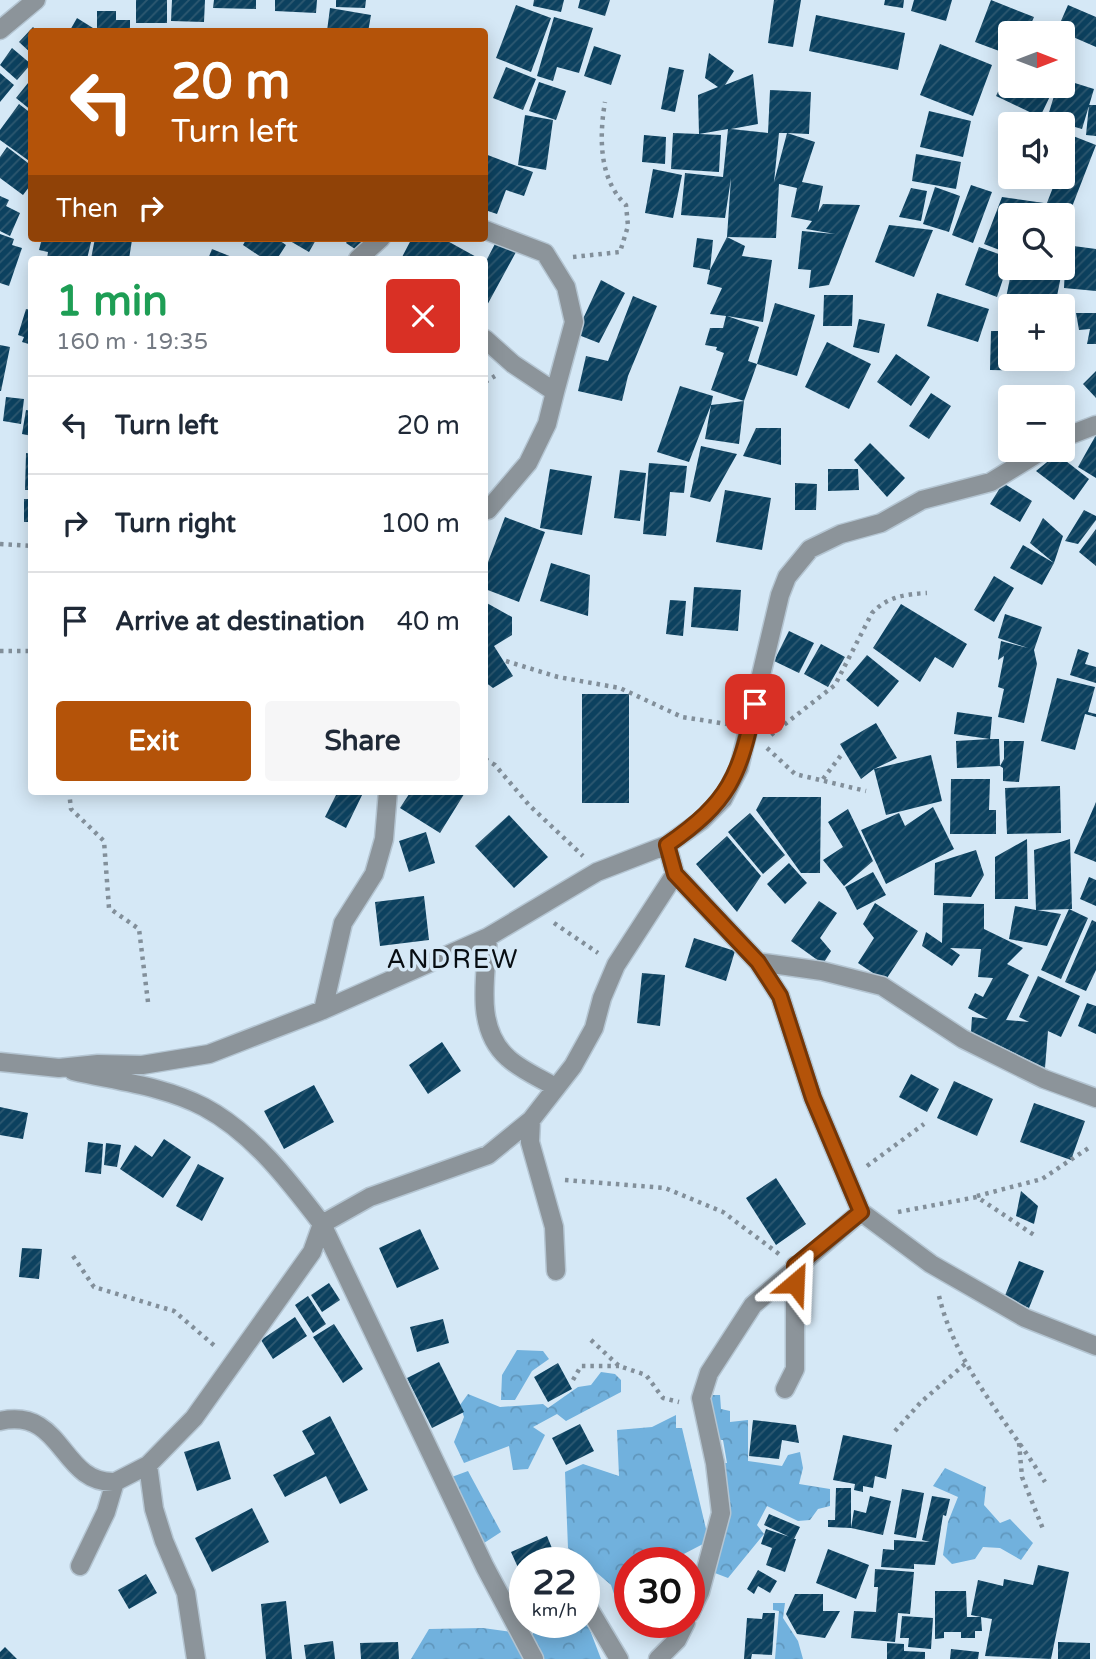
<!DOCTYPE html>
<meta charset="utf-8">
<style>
:root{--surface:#fff;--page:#f6f6f7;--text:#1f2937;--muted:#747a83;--line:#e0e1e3;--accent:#b45309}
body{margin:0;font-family:"Varela Round",sans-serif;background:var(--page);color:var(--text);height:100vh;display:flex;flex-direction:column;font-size:26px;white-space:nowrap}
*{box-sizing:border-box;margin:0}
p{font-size:23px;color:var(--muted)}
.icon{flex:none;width:38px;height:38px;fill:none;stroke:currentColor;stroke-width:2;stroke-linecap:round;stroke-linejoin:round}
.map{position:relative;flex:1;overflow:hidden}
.details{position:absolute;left:28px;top:256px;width:460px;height:539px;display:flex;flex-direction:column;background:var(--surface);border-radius:7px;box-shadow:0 4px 18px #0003}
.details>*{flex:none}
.guide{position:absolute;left:28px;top:28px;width:460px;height:214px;border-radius:7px;box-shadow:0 4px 18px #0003;background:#b45309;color:#fff;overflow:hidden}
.needle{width:46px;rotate:90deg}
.buttons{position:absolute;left:998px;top:21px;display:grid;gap:14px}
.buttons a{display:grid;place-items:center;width:77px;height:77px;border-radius:7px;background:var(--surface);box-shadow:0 4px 18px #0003;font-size:35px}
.speed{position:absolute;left:509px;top:1547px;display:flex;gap:14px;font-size:35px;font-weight:700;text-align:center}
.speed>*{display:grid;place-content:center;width:91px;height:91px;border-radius:50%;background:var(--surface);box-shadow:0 4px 18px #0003;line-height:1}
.speed small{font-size:18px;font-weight:400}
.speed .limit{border:10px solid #d22;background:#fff;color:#111}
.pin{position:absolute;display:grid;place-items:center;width:60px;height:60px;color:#fff;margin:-30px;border-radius:14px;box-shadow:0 4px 10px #0006}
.me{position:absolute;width:77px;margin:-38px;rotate:26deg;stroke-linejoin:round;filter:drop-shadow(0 0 5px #0008)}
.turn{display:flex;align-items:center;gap:24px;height:147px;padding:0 28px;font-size:32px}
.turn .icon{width:91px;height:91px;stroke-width:2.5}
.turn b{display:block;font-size:49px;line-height:60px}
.then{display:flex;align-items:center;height:66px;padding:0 28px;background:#0003;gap:14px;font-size:26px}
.round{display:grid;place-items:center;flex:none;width:74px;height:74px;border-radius:7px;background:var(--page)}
.head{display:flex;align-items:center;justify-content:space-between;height:119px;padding:0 28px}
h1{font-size:42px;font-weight:700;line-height:52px;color:#1e9e55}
.cta{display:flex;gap:14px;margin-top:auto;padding:14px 28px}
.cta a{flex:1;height:80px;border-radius:7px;background:var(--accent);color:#fff;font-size:28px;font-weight:700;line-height:80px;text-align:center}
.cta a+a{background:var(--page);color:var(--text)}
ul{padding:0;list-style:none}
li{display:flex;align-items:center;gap:21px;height:98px;padding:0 28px;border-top:2px solid var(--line)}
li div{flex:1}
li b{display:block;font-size:26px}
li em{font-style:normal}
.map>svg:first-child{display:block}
.forest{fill:url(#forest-crowns)}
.building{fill:url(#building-hatch)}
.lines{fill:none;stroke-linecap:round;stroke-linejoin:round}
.minor-casing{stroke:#b4c5d2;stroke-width:21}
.path{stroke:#828f9a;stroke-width:4.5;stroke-dasharray:3.5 5;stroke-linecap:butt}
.minor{stroke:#8c949a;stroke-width:18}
.route-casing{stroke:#753606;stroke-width:18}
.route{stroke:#b45309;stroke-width:12}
.labels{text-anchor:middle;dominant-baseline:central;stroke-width:7;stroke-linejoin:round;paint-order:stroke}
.quarter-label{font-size:26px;letter-spacing:2px;fill:#080e13;stroke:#d5e8f6}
</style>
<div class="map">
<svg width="1096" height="1659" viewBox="0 0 1096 1659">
<defs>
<pattern id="forest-crowns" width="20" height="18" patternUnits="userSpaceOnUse" patternTransform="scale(1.75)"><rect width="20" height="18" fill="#71b1dd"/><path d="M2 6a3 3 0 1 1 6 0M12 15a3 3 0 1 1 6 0" fill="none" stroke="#6097bd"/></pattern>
<pattern id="building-hatch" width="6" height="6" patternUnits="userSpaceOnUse" patternTransform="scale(1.75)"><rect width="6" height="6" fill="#0c415f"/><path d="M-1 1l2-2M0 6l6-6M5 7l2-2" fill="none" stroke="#2e5971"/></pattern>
</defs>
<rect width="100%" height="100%" fill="#d5e8f6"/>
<path class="forest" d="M517,1350L543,1351L549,1359L532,1371L515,1400H501L502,1375Z
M601,1372L615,1374L621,1380V1392L566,1421L557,1414L533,1427L545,1435L528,1469L513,1470L509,1446L464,1463L454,1442L464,1417L460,1405L468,1394L500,1407L543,1404L548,1408L578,1387L591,1385Z
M711,1395H720L721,1409L730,1411V1422L748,1420V1461L782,1466L788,1455L800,1452L803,1468L799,1484L830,1489V1506L818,1509L810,1520L798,1521L767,1506L757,1525L764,1534L728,1578L707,1570L727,1518L728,1495H723L718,1463H727L723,1440L707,1439Z
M676,1415V1428H682L707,1533L703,1544L678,1557L674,1563H630V1608L618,1606L611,1585L568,1548L565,1472L583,1464L619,1476L617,1430L652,1427Z
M945,1468L986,1487L984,1505L1000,1523L1010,1519L1033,1543L1021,1560L1000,1548L983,1547L975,1559L952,1564L943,1555L948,1522L958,1497L933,1486Z
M468,1471L501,1532L481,1545L449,1478Z
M773,1603H785L783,1618L798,1641L803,1659H775L779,1611L773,1610Z
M585,1617L601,1659H542L530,1639L539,1622H584Z
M483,1628L511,1632L524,1659H411L429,1629Z"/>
<path class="building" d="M136,0H167V23H136Z
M172,0H205L204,22L171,21Z
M214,0H256V9L213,8Z
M275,0H317L316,13L275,11Z
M336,0H366L365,8L336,7Z
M534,0H564L561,12L533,6Z
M580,0H610L605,16L578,8Z
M774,0H801L793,47L768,43Z
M885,0H904L903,8L884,5Z
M914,0H952L946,21L911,11Z
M991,0L1034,17L1027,33H1010V55L975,42Z
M516,5L551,18L531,72L496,58Z
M1068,5L1096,17V47L1057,30Z
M330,8L371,15L368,32L327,31Z
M97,11H116V20H130V32H97Z
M816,15L905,33L898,70L809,51Z
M554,17L593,28L579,73L557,67L553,81L537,76Z
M77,18L93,28L90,32H69Z
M33,27L38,32H32V54L19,42Z
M1062,35L1069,36L1064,67H1062Z
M940,44L992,65L973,116L920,95Z
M594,46L621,55L611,85L584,76Z
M12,48L31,64L17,80L0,65Z
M709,53L734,71L725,85L753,74L758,124L731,129L768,133L770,90L811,92L809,134L787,133H779L774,182L787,133L815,142L802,182L823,186L818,212L823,204L860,205L829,285L809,288L811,270L798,269L802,231L835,234L806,229L812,221L791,217L797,188L779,184L776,238L727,237L731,178L725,218L681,215L685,173L723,177L728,129L699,134L721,135L719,172L671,169L673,133L699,134L698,95L718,87L705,78Z
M506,67L536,79L523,110L493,98Z
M669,67L684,70L675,112L661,109Z
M1010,67V86H1043L1053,90L1040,117L996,96Z
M0,73L14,85L0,102Z
M32,78V111L16,98Z
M1062,79L1094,89L1082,129L1047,119L1057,86H1062Z
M539,82L566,91L556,120L529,111Z
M19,104L32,114V163L0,140V130Z
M1089,105H1096V136L1086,135Z
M929,111L971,121L963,157L920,147Z
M525,115L553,120L546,170L518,165Z
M644,135L666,137L665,164L642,162Z
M1073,136L1096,145L1068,217L1045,208L1057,177H1062V164Z
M7,147L32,166V183L23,195L0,178V157Z
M485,154L533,172L524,196L506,190L497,214L485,210Z
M916,154L961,162L956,189L912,181Z
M653,169L682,175L673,218L645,213Z
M971,185L992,192L973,243L952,235Z
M935,187L960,196L949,232L923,224Z
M911,188L927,191L921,221L899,217Z
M0,196L9,200L6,206L20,213L10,236L0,231Z
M1002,197L1044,203L1043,215H1010V254L984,244Z
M889,225L933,230L914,277L875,262Z
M0,234L14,239L12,245L22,248L9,286L0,283Z
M727,237L745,246L742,256L772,260L763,322L727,316L759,327L748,361L757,364L744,401L711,390L724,353L716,350L717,347L705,345L710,328H723L726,316L710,314L722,288L707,284L710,270Z
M42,238H92L87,259H47L48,252L39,250Z
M95,238L132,240L129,259H91Z
M247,238H276L286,245L277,259H264L243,245Z
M292,238H317L309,252L290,241Z
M349,238H366L358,251L346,243Z
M412,238H442L480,259H401Z
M697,238L713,240L710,270L693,267Z
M496,242L516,252L485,309V263Z
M1066,245L1096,249V291L1064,288Z
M979,247L1010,258L997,297L965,285Z
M212,249L237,259H208Z
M1012,268L1061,276L1055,306L1005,303Z
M601,280L625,293L599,343L576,334Z
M937,293L989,309L978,342L927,326Z
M824,295H853L852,326H823Z
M633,296L657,306L628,376L622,401L578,391L586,356L608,361Z
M775,303L815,315L797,376L757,364Z
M26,309L32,310V345L22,342L24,337L18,335Z
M1076,313H1096V344H1087L1090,329L1079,330Z
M859,319L885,324L879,353L853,347Z
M991,331H1010V359H1036V371L990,370Z
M827,342L871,364L849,409L805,387Z
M0,345L10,347L1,391H0Z
M896,354L930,377L911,406L877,382Z
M1096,371V398L1083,384Z
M680,386L713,396L711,405L744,401L739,444L705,439L711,405L689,462L657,452Z
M931,393L951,406L929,439L909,426Z
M6,397L24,399L21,424L3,421Z
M26,410L32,411V436L22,434Z
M756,428H781V465L743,456Z
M1096,435V478L1078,467Z
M870,443L905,478L887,497L854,460Z
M701,446L737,454L710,502L690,497Z
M26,453L32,454V490H25Z
M1057,454L1089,479L1074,500L1036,471Z
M649,463L687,466L684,493L670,492L666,536L643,534Z
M550,469L592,476L582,535L540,528Z
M828,469H858L859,490L828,491Z
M620,470L646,473L640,521L614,518Z
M795,483L817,484L816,510H795Z
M1003,483L1032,501L1020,522L990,504Z
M725,490L771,498L762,550L716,542Z
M24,499H32V522H24Z
M1084,510L1096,516V520L1078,544L1065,541Z
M505,517L545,532L519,602L485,589V570Z
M1043,518L1063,536L1054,563L1030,543Z
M1096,529V566L1079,552Z
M1023,545L1054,563L1042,585L1010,568Z
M551,563L590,575L588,616L540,601Z
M994,576L1014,588L994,622L974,610Z
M694,587L741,590L738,631L691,627Z
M670,600L686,601L683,636L666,634Z
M485,602L512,617V635L494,646L513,676L493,688L485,682Z
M901,604L967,644L953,668L935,657L920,682L873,648Z
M1005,614L1042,627L1034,650L1037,664L1024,723L998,717L1004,689L998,687L1004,656L998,660L1001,641L1028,648L998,638Z
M789,631L814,643L799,673L774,661Z
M821,644L845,657L828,687L804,674Z
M1078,649L1089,653L1085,664L1096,667V683L1070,675Z
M867,655L899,681L878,707L846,680Z
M1057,678L1095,687L1088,712L1096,714V717L1085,714L1075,750L1041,741Z
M582,694H629V803H582Z
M957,712L992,717L990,739H999L1000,766L1004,759V741H1024L1019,782L1003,781V768L1000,766L957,768L956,741L990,739L954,734Z
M876,723L897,758L874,769L931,755L942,801L886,815L874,769L861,779L840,744Z
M951,779H990L989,810H996V834H950Z
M1060,786L1061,833L1007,834L1005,788Z
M338,791H364L346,828L325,817Z
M411,791H466L440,833L400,808Z
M763,797H821L820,873H801L756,810Z
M1096,802V862L1074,853Z
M933,807L954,849L886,884L861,830L899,813L905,826Z
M848,809L873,861L844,886L823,860L843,847L828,822Z
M750,813L785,855L763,874L728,832Z
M509,815L548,857L514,888L475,846Z
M426,832L435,863L409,872L399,841Z
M727,836L761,876L737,912L696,864Z
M1027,839L1028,899H995V857Z
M1070,839L1072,909L1037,910L1061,914L1047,946L1009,939L1015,906L1036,910L1034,850Z
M976,850L984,875L971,897L934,895L935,863Z
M789,863L807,883L785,904L767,884Z
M873,872L886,895L857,910L845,887Z
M1089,877L1096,880V906L1080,899Z
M424,896L429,940L380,946L375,902Z
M819,901L837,913L820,938L831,951L823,964L791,941Z
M875,903L918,931L885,981L858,963L874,938L863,924Z
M943,903L984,904V929L1023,948L1007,964L1029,975L1006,1020L1029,1022L1019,1017L1038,976L1080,996L1061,1037L1048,1031L1045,1068L971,1032L972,1017L988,1019L968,1008L975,993L983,997L993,978L978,977L981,949L950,948L960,955L952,966L922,946L926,932L942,943Z
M1069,909L1088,918L1061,979L1041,970Z
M1092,920L1096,922V970L1086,991L1065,982Z
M694,938L735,951L726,981L685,967Z
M642,973L665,975L660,1026L637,1023Z
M1087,1003L1096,1006V1034L1078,1026Z
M442,1042L461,1071L428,1094L409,1065Z
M911,1074L939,1089L927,1112L899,1097Z
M954,1081L993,1099L977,1136L937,1118Z
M314,1085L334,1122L284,1149L264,1111Z
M1034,1103L1085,1121L1071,1160L1020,1142Z
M0,1107L28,1113L23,1139L0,1135Z
M164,1139L191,1157L163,1198L120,1169L135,1145L152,1157Z
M88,1142L103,1144L101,1174L85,1172Z
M106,1143L121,1145L117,1167L104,1165Z
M198,1164L224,1178L202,1221L176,1206Z
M776,1178L806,1224L776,1245L746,1198Z
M1021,1191L1038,1206L1034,1224L1016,1216Z
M420,1229L439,1269L397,1288L379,1248Z
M22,1248L42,1249L39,1279L19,1277Z
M1019,1261L1044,1271L1029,1308L1004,1298Z
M329,1283L340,1300L322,1312L311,1295Z
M308,1296L326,1324L313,1333L295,1305Z
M295,1317L307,1336L273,1359L261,1340Z
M443,1319L449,1343L417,1352L410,1327Z
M334,1324L363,1369L343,1383L313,1337Z
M439,1362L464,1412L432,1428L407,1378Z
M558,1363L572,1389L548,1402L534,1377Z
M330,1416L368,1490L340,1504L326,1476L285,1497L273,1475L315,1454L302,1431Z
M753,1420L796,1425L799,1443L782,1440L779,1459L749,1456Z
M580,1424L594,1451L566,1465L552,1438Z
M843,1435L892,1445L886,1479L875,1476L873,1488L863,1486V1492L854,1490L855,1484L833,1480Z
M219,1441L231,1479L197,1491L184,1452Z
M836,1488H851V1528L828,1527V1520H835Z
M902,1489L924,1493L916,1538L894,1534Z
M870,1496L891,1501L883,1535L851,1528L854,1510L866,1513Z
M932,1496L950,1499L946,1516L943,1515L935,1565L914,1564V1569L881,1567L883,1549L894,1550V1540L930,1542L922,1540Z
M252,1508L269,1542L212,1572L195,1538Z
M769,1514L800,1527L794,1539L764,1525Z
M766,1529L796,1539L785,1572L766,1565L772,1548L761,1544Z
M547,1536L558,1563H525V1583L511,1552Z
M828,1549L869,1565L856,1599L816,1583Z
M1038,1565L1069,1572L1051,1659L985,1656L992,1619L981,1617L982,1631H975V1638H961V1632H944V1638L935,1639V1591H966L967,1617H981L971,1615L978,1580L1003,1586L1004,1579L1033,1585Z
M875,1569L914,1572L910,1614L898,1613L895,1642L851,1638L854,1611L876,1612L878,1587H874Z
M758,1570L777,1581L770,1593L758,1586L754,1594L747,1589Z
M146,1574L157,1593L129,1609L118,1590Z
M795,1594H823V1611H840L825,1638L797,1634L786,1614Z
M286,1601L292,1659H266L261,1604Z
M763,1613H775L772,1655L752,1654L751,1659H744L747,1618L762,1619Z
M902,1616L933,1618L931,1649L908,1647L909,1638H900Z
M333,1641L335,1659H306L304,1645Z
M398,1642L399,1659H361L360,1643Z
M1058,1642L1090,1643V1659H1058Z
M887,1643L904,1644V1651L925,1652V1659H887Z
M5,1647L17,1659H0V1652Z
M951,1649L979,1652L978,1659H950Z"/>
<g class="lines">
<g class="minor-casing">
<path id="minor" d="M0,30L36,0
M485,230L545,253L566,287L574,322L555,392
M358,259L381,238
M485,339L513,364L555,392L547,424L528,463L488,510L485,509
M1062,438L1096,425
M667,845L675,874L758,962L780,996L813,1098L861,1212L931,1264L1025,1318L1096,1346
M488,937C486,977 474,1028 508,1058C521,1070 540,1078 555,1087
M758,962L822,971L882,986L963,1039L1044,1079L1096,1098
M323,1010L343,923L374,874L384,839L388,791
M0,1062L59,1068L98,1064L142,1065L209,1054L323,1010L488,937L597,872L667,845L701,821L723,799L739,768L780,595L787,577L810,549L841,534L881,523L922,500L991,482L1043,450
M73,1071C116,1081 164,1086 204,1107C253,1133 290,1182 322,1224L485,1567L534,1659
M531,1120L530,1142L554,1227L556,1271
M785,1389L795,1369V1266
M0,1421C64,1407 60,1484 115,1482
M148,1465L154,1509L164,1541L186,1593L196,1659
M80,1566L106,1512L115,1482L148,1465L194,1418L312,1252L322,1224L370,1197L488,1155L531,1120L573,1066L594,1028L602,998L616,965L675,874
M585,1602L619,1659
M690,1613L700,1592L721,1513L715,1463L701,1398L709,1373L753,1305L861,1212
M658,1659L677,1640L686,1622"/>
</g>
<path class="path" d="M573,257L620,252L628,226L626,205C599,180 599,137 605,102
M485,382L495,376
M0,544L32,546
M0,651H32
M506,661L558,677L620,688L682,717L727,724
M771,735L835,685L872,613C887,597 905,594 927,593
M767,748L795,774L866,791
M485,759L495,765L529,805L583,856
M823,779L842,754
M69,791L71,809L104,841L109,908L139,929L148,1002
M554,923L598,953
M867,1166L924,1124
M565,1180L665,1188L723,1212L779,1254
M977,1196L1042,1179L1090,1147
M898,1212L977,1197L1037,1237
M73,1256L94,1287L174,1311L216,1347
M939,1296C956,1367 1007,1420 1045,1482
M591,1340L619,1366L646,1375L663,1398L679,1402
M573,1380L581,1366H619
M895,1431L921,1402L965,1364
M1019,1443L1022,1477L1043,1529"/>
<use href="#minor" class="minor"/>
</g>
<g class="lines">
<g class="route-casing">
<path id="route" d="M755,704C739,777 730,801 667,845L675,874L758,962L780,996L813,1098L861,1212L795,1266V1283"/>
</g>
<use href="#route" class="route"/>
</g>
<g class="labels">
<g class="quarter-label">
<text x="453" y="959">ANDREW</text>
</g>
</g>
</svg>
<div class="buttons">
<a><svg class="needle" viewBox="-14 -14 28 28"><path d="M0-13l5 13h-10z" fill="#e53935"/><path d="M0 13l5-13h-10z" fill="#747a83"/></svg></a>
<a><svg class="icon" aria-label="sound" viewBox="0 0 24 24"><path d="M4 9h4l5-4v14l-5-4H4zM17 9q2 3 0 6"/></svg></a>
<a><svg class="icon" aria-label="search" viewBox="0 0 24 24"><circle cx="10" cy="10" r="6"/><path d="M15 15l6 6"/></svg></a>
<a>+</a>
<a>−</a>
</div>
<div class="speed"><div>22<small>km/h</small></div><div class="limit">30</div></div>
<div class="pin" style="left:755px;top:704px;background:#d93025"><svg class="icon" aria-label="arrive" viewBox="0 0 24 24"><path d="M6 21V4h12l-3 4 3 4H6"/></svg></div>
<svg class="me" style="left:795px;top:1283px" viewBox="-20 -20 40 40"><path d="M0-17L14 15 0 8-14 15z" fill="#b45309" stroke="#fff" stroke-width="4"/></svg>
<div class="guide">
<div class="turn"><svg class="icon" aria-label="left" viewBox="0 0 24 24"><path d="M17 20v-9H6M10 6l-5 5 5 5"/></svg><div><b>20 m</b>Turn left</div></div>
<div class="then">Then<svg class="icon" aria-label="right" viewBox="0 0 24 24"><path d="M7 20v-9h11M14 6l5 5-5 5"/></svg></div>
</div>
<section class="details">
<div class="head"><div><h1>1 min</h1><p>160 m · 19:35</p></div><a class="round" style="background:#d93025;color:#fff"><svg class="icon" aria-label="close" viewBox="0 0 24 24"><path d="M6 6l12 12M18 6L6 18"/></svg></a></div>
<ul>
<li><svg class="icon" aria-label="left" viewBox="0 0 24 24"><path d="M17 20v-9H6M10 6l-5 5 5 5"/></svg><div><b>Turn left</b></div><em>20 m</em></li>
<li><svg class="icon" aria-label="right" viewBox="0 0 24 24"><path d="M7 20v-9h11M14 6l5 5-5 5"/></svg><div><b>Turn right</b></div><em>100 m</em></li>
<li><svg class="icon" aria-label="arrive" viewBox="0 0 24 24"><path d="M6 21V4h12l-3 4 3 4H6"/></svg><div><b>Arrive at destination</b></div><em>40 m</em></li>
</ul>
<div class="cta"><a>Exit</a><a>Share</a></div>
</section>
</div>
